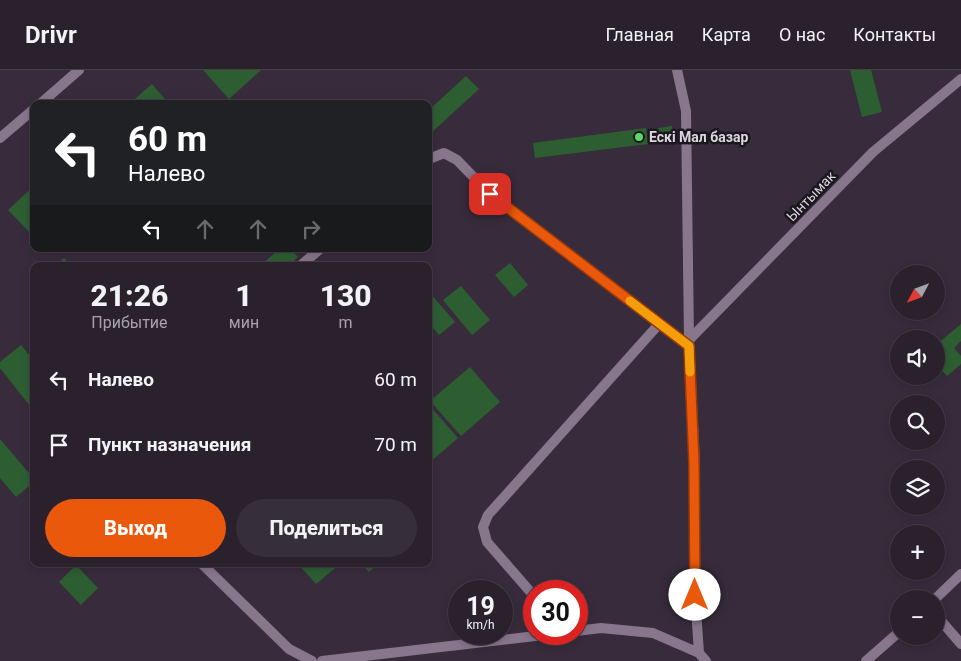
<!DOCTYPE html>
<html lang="ru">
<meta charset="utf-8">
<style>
:root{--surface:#2a212d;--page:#362e39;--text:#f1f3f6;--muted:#a5a3aa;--line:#463e49;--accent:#ea580c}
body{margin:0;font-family:Roboto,sans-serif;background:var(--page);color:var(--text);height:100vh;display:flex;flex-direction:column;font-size:19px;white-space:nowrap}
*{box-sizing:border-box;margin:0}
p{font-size:16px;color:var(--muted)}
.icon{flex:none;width:28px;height:28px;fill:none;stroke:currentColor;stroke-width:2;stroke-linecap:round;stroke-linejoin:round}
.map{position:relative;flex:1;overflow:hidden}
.drawer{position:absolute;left:30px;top:192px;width:402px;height:305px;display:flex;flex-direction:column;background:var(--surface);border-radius:10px;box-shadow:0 2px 8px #0003,0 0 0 1px var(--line)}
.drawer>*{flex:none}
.top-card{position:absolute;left:30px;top:30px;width:402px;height:152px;border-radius:10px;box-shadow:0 2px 8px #0003,0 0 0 1px var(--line);background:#202124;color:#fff;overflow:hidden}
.needle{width:32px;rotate:229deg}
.buttons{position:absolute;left:890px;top:195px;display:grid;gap:10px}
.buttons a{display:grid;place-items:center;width:55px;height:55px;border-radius:50%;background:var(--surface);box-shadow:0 2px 8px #0003,0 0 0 1px var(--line);font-size:25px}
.speed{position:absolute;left:448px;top:510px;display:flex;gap:10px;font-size:25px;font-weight:700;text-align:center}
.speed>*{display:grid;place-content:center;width:65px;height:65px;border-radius:50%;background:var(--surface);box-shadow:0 2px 8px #0003,0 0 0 1px var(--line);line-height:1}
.speed small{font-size:12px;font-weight:400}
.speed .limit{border:8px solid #d22;background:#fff;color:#111}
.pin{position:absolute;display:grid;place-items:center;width:42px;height:42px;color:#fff;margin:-21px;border-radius:10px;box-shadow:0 2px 8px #0006}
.me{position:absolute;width:55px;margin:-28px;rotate:0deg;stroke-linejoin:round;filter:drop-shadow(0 0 4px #0008)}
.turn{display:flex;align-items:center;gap:18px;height:105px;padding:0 15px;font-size:22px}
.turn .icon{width:65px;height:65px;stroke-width:2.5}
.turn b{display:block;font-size:35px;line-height:42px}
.lanes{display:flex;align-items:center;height:48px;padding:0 15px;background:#0003;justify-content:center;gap:25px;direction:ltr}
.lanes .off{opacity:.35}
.eta{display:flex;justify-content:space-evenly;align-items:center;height:85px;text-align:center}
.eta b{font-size:30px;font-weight:800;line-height:35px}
.action{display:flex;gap:10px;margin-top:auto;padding:10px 15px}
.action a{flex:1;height:58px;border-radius:30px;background:var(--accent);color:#fff;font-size:20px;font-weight:800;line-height:58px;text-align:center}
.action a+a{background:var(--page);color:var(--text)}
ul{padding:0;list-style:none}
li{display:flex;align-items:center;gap:15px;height:65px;padding:0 15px}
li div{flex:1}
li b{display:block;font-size:19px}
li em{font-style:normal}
header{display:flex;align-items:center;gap:30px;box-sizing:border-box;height:70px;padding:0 25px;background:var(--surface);border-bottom:1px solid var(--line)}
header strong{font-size:24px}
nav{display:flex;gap:28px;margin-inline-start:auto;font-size:18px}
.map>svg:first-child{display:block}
.building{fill:#2d5e32}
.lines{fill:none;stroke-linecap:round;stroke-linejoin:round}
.minor{stroke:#88768d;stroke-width:10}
.route-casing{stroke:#983908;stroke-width:12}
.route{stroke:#ea580c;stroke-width:9}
.slow{stroke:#f59e0b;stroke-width:9}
.poi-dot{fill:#5dd56c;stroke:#1c171e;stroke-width:2}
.labels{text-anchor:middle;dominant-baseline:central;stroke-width:5;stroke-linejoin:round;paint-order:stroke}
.poi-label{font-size:14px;font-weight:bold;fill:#ddd5df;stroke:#1c171e;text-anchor:start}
.street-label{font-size:14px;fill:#ddd5df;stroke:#1c171e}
</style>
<header>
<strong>Drivr</strong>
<nav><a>Главная</a><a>Карта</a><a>О нас</a><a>Контакты</a></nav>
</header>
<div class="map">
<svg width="961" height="591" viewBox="0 0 961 591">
<rect width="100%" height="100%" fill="#382c3c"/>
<path class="building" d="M203,0H261L229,29Z
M850,0H871L882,42L862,47Z
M466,6L479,19L432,62L429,58V40Z
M152,14L169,34H129Z
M672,56L674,68L654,71L652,59Z
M646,58L648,74L535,88L533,73Z
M34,116V167L8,140Z
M279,179H291L298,187L288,196H260Z
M64,188L72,196H54Z
M510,193L528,215L514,227L495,205Z
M461,216L490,250L472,265L443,230Z
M429,222L455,252L439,265L429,253Z
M961,254V271L954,278L961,286V294L947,306L936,294V275Z
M21,275L34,291V332L30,336L0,298V292Z
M470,297L500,332L461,366L430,331Z
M429,335L458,368L429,393Z
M0,369L34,409V412L16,427L0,408Z
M298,494H340L316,514Z
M361,494H378L369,502Z
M76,495L98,518L81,535L59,512Z"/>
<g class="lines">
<path class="minor" d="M677,0L686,41L689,270L695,393V525L699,583
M40,34L79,0
M0,68L34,39
M429,89L444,83L457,90L490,124L689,277
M300,196L320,179
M689,270L873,82L961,9
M202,494L289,579L312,591
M534,526L487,472L483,457L488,445L659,254
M935,529L961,504
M936,545L961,574
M576,561L601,558L653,563L699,583L706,591
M322,591L552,564
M866,591L899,562"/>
</g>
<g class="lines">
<g class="route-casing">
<path id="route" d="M490,124L689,276L694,393L695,525"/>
</g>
<use href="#route" class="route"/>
<path class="slow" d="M630,231L689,276L690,302"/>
</g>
<circle class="poi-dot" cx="639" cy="67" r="5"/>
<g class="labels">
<g class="poi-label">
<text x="649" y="67">Ескі Мал базар</text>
</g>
<g class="street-label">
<text transform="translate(811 126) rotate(-46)">Ынтымак</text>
</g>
</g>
</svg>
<div class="buttons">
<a><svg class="needle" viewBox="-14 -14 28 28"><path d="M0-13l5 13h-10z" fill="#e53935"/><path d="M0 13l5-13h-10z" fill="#a5a3aa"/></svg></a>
<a><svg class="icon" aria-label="sound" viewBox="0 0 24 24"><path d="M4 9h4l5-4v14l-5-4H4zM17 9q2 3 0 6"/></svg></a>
<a><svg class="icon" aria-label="search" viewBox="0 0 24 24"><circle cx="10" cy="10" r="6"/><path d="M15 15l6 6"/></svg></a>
<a><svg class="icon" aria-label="layers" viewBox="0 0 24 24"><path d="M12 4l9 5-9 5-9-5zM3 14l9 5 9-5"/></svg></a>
<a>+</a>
<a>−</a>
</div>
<div class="speed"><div>19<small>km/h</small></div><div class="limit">30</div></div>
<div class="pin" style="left:490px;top:124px;background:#d93025"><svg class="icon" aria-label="arrive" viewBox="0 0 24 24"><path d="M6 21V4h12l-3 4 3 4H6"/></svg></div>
<svg class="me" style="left:695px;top:525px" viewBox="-20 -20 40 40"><circle r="19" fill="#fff"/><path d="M0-13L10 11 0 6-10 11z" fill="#ea580c"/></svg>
<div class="top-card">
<div class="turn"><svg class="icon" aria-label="left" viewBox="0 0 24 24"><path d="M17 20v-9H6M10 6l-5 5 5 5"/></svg><div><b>60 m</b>Налево</div></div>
<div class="lanes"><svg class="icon" aria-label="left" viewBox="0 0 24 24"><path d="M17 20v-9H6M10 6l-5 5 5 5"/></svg><svg class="icon off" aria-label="ahead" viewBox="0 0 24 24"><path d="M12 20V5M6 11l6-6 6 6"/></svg><svg class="icon off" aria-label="ahead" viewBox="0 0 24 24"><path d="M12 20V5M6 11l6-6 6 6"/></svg><svg class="icon off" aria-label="right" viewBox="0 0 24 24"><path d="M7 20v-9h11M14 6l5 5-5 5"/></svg></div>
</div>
<section class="drawer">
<div class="eta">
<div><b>21:26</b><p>Прибытие</p></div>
<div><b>1</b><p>мин</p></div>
<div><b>130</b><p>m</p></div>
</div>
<ul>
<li><svg class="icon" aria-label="left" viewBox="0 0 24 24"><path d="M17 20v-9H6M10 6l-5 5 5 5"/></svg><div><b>Налево</b></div><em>60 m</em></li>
<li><svg class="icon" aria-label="arrive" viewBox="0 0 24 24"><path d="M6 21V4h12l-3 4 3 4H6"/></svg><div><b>Пункт назначения</b></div><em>70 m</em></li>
</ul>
<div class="action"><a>Выход</a><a>Поделиться</a></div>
</section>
</div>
